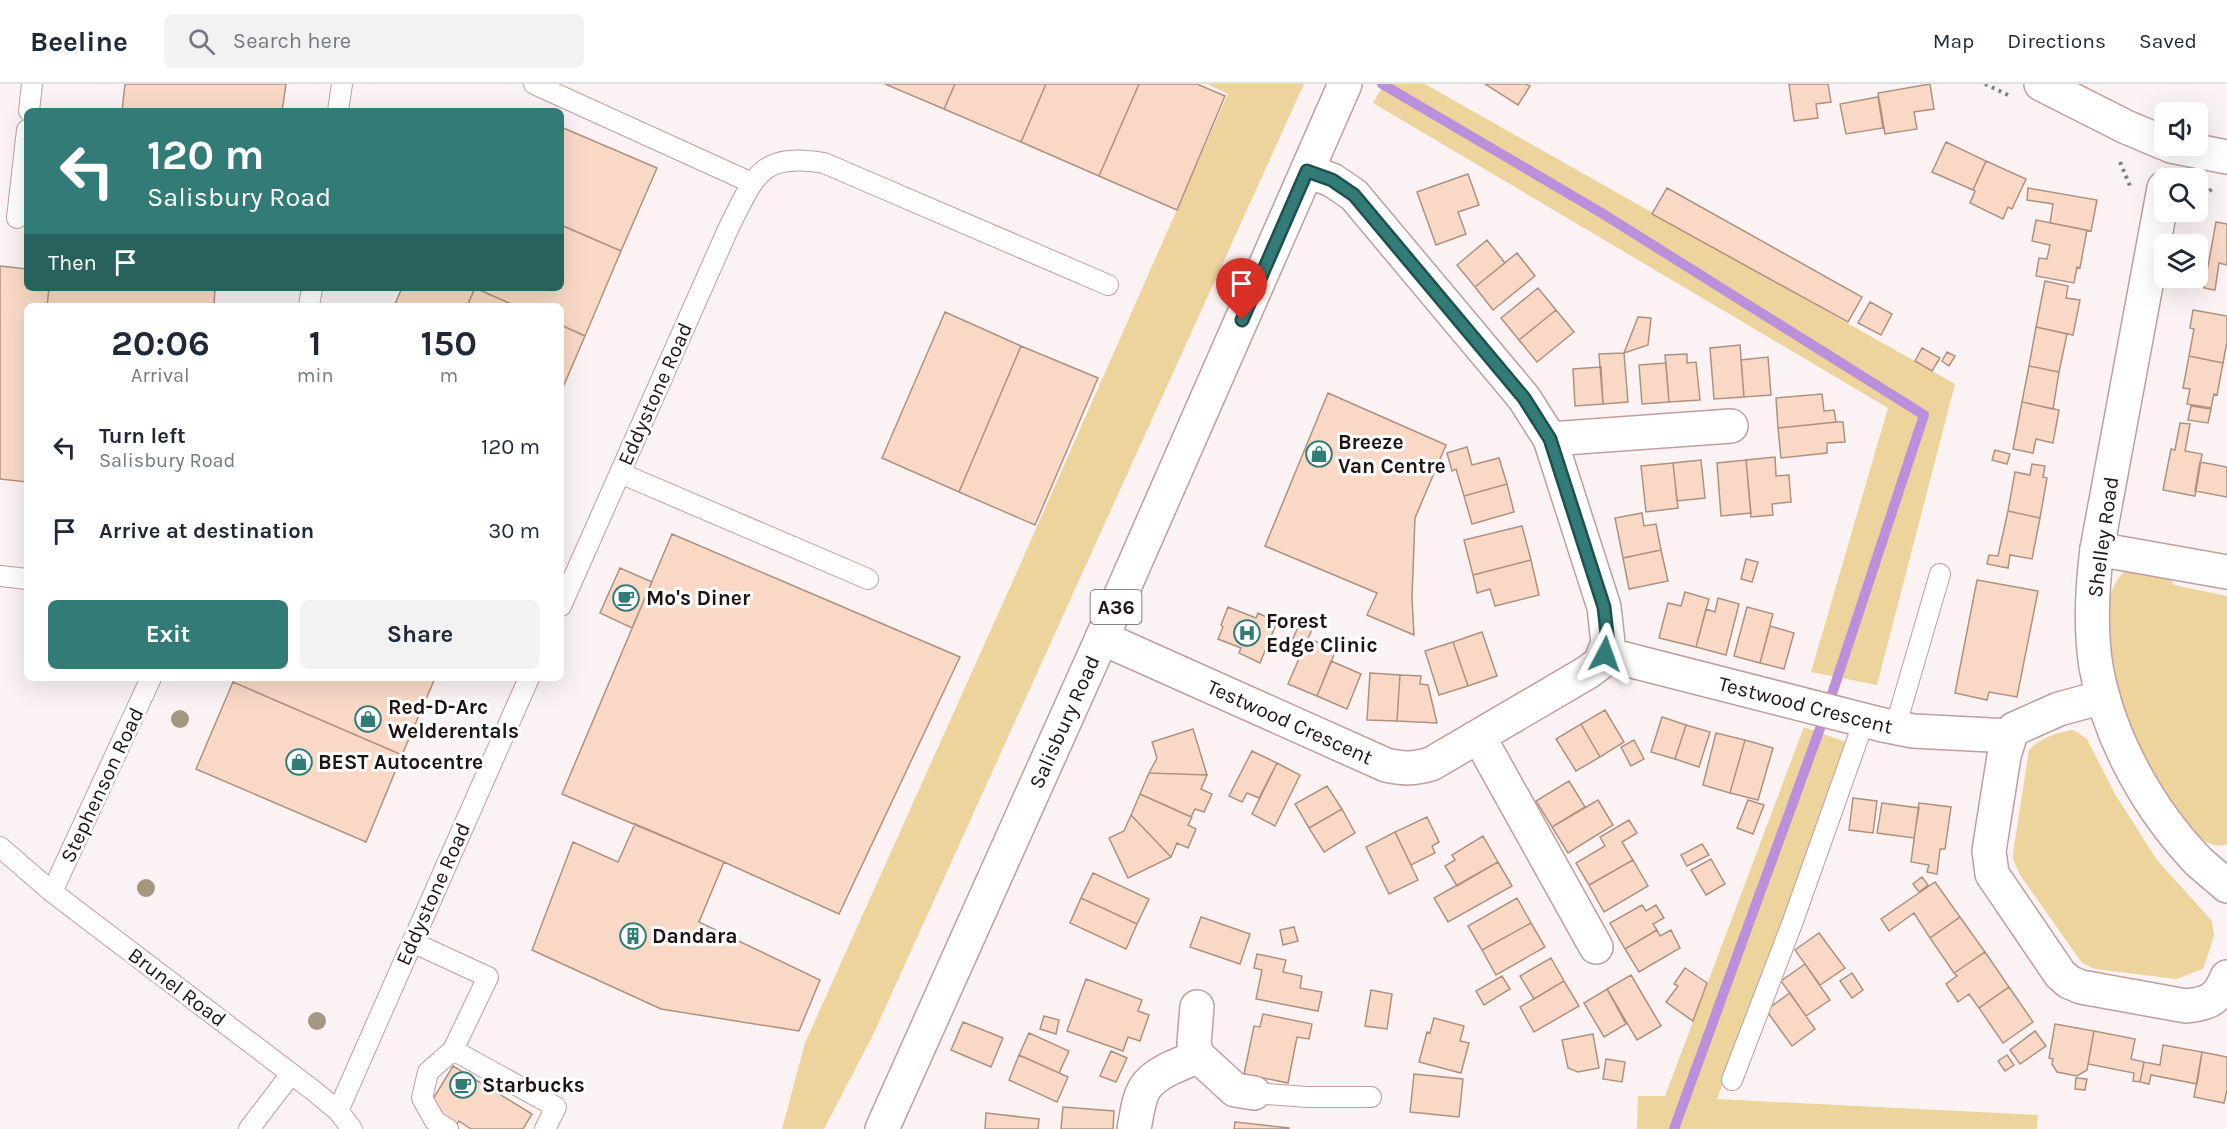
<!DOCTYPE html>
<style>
:root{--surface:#fff;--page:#f2f2f3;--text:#1f2937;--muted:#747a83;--line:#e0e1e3;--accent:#327b77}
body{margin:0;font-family:Karla,sans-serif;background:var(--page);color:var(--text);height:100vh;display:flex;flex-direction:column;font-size:22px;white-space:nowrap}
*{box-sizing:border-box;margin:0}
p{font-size:20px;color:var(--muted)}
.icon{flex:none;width:33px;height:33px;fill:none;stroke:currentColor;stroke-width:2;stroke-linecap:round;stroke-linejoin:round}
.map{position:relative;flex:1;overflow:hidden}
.drawer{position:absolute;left:24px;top:219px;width:540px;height:378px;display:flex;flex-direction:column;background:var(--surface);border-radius:9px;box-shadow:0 6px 24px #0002}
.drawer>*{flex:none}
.top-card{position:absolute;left:24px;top:24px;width:540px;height:183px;border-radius:9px;box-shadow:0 6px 24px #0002;background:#327b77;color:#fff;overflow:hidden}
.buttons{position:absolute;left:2154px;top:18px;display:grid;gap:12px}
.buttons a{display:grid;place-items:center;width:54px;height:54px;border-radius:9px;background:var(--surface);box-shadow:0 6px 24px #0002;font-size:30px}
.pin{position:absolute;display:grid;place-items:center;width:51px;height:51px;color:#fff;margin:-62px -26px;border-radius:50% 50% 50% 0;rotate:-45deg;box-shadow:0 0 6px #0007}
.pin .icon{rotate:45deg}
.me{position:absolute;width:66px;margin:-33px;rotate:4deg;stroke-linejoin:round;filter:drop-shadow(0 0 4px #0008)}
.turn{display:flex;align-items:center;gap:21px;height:126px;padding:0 24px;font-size:27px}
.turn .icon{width:78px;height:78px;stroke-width:2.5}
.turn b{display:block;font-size:42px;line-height:51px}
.then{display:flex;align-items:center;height:57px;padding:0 24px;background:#0003;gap:12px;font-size:22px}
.eta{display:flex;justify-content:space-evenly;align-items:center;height:102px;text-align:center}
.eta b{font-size:36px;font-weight:700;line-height:42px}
.primary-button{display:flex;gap:12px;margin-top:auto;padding:12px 24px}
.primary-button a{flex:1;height:69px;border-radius:9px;background:var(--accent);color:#fff;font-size:24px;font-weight:700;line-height:69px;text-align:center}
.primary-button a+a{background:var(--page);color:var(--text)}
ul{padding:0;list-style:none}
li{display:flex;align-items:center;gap:18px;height:84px;padding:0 24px}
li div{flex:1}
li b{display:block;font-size:22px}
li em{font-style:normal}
header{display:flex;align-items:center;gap:36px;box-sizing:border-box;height:84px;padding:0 30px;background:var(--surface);border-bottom:2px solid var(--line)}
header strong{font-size:28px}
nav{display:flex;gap:33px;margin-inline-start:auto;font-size:21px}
.search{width:420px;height:54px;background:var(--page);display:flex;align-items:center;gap:15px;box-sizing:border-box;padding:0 21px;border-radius:9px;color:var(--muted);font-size:22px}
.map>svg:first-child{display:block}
.green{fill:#edd49c}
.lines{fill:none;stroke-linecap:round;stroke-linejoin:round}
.stream{stroke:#ba90dd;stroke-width:10}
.building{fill:#f9d9c6;stroke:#af9180;stroke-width:1.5}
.lane-casing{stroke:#c29d9e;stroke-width:22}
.street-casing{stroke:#c29d9e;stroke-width:36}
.primary-casing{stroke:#c29d9e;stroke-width:36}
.path{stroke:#887d7d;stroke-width:4;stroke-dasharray:3 4.5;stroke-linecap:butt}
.lane{stroke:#fff;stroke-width:20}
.street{stroke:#fff;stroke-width:33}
.primary{stroke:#fff;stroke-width:33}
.tree{fill:#a49782}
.route-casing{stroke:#20504d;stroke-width:15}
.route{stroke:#327b77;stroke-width:10}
.labels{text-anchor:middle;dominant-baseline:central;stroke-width:6;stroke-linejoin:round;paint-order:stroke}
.shield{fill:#fff;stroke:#635a5a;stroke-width:1.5}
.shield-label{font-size:20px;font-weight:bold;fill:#201313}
.street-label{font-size:21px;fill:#201313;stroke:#fff}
.poi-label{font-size:21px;font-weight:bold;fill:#201313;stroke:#fff;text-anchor:start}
</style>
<header>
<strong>Beeline</strong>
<div class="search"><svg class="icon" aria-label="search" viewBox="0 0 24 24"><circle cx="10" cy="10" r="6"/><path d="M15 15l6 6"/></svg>Search here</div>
<nav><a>Map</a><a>Directions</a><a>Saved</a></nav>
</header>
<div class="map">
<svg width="2227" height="1045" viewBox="0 0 2227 1045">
<rect width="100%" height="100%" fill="#fbf3f3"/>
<path class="green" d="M1207,0H1304L873,951L824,1045H782L805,959L1016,490L1228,10Z
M1384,0H1425L1955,300L1877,601L1811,588L1888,324L1373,19Z
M2129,484L2165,487L2174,501L2227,512V760C2175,785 2059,530 2129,484Z
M1804,643L1851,660L1717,1015L2038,1031L2037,1045H1637L1638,1012H1665Z
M2074,646L2087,655L2115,710L2157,776L2212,837L2214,852L2203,885L2176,895L2095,885L2082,879L2020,791L2013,775V769L2029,666C2038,655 2060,647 2074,646Z"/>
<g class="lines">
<path class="stream" d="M1382,0L1600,128L1924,331L1826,628L1674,1045"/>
</g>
<path class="building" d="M125,0H286L282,27H122Z
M885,0H955L944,25Z
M955,0H1046L1021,58L944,25Z
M1046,0H1139L1099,92L1021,58Z
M1139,0H1197L1225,12L1177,126L1099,92Z
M1485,0H1526L1530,2L1518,21Z
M1789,0H1828L1831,18L1816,20L1818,34L1794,37Z
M1930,0L1934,25L1914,28L1917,45L1885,50L1878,9Z
M1878,13L1883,44L1846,50L1840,20Z
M561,43L657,84L621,167L561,141Z
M1946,58L1986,77L1973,106L1932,88Z
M1986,77L2026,95L2012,125L2008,123L2003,135L1970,119L1975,107L1973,106Z
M1468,90L1479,121L1458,128L1466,150L1436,161L1417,108Z
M1667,104L1862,213L1848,238L1652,130Z
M2028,104L2097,116L2091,147L2050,139L2053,120L2027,116Z
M2036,136L2087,146L2080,184L2077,183L2074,199L2036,192L2039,174L2047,175L2050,161L2032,157Z
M2216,138L2227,140V181L2219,179L2215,206L2204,204Z
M561,141L621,167L585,252L561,241V222H516L475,204H561Z
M1487,156L1505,179L1475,203L1457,181Z
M1517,169L1535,192L1493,226L1475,203Z
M0,182L27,185V204H49L47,222H27V398L0,395Z
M2045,197L2068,202L2066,214L2080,216L2073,251L2036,243Z
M49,204H215L214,222H47Z
M402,204H475L467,222H394Z
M475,204L516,222H467Z
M1538,204L1556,226L1519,256L1501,234Z
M1870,218L1892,230L1881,251L1858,239Z
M1556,226L1574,248L1537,278L1519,256Z
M2193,226L2227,232V258L2223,279L2189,272L2194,245L2190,244Z
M945,228L1021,262L959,408L882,374Z
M1638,233L1651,234L1648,261L1624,269Z
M561,241L585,252L561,308Z
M2036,243L2067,250L2059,288L2029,282Z
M1740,261L1744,313L1714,315L1710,264Z
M1021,262L1098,294L1035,441L959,408Z
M1922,264L1940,274L1932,287L1915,277Z
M1947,268L1955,272L1949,282L1942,277Z
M1624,269L1628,318L1603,320L1599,270Z
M1687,270V279L1696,278L1700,316L1669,318L1665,271Z
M2189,272L2223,279L2217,311L2214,310L2211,324L2187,320L2190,305L2183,304Z
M1768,273L1771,311L1744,313L1741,276Z
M1666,279L1669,318L1642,320L1639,281Z
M2029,282L2059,288L2053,325L2022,318Z
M1601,283L1603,320L1575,322L1573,285Z
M1328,309L1446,361L1415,434L1412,514L1414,551L1367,531L1377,509L1265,462Z
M1822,310L1824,327L1834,326L1836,338L1778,344L1776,314Z
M2022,318L2059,326L2053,359L2036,355L2033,369L2013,365Z
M2191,322L2211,325L2208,339L2188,336Z
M1836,338H1843L1845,358L1827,359V369L1781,374L1778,344Z
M2180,339L2190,340L2185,367L2202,370L2195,412L2163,406L2171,365L2175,366Z
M1467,363L1472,381L1499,374L1507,400L1464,412L1456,385L1452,387L1447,369Z
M1995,366L2010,370L2007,380L1992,376Z
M1775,373L1776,392L1789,391L1791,418L1772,420L1773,431L1751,433L1746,376Z
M1701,376L1705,414L1677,417L1673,379Z
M1746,376L1751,429L1721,432L1717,379Z
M2200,378L2227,383V413L2195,407Z
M1673,379L1678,424L1646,428L1641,382Z
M2032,380L2045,382L2043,393L2047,394L2040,434L2008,427L2015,388L2030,391Z
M1507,400L1514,428L1472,440L1464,412Z
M2008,427L2040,434L2032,475L2010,471L2008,484L1987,480L1989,471L1998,472Z
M1642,429L1644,442L1656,440L1661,466L1623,474L1615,434Z
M1522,442L1531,476L1473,491L1464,456Z
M672,450L960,573L839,830L724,778L562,710Z
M1661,466L1668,497L1629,505L1623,474Z
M1746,475L1758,478L1752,498L1741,495Z
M1531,476L1539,511L1495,522L1490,505L1477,509L1473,491Z
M620,484L652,498L632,544L600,529Z
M1977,496L2038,507L2017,613L1989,608L1987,616L1955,609Z
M1685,508L1709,515L1696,563L1659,554L1668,519L1681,522Z
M1718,514L1739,520L1726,571L1696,563L1706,525L1715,528Z
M1228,523L1256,534L1258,529L1277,538L1260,579L1239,569L1241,564L1218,555L1223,543L1221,541Z
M1747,523L1773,530L1760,579L1734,572Z
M1300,539L1313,544L1308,554L1336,566L1317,612L1288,600L1301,570L1288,565Z
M1770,542L1794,549L1784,585L1760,579Z
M1482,548L1497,592L1468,602L1453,558Z
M1453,558L1468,602L1439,611L1425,567Z
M1331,577L1361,590L1347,625L1317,612Z
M1370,589L1400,591L1397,637L1367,636Z
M1400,591L1421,592L1420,600L1428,601L1437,639L1397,637Z
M235,594H435L402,671L233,598Z
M233,598L402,671L366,758L196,685Z
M1605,626L1624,658L1600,673L1581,640Z
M1662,633L1686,641L1675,675L1651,668Z
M1581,640L1600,673L1576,687L1556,655Z
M1686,641L1710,648L1699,683L1675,675Z
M1193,645L1207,691L1149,689L1157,674L1152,658Z
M1716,649L1745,656L1730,709L1703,701Z
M1634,656L1644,675L1631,682L1621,663Z
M1745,656L1773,664L1758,716L1730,709Z
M1252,667L1277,679L1259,714L1247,709L1242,718L1229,712Z
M1277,679L1300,691L1275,742L1252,730Z
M1149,689L1207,691L1201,705L1212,710L1204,728L1195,725L1191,733L1140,710Z
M1569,697L1585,723L1552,743L1536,717Z
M1327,702L1342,725L1309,744L1295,720Z
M1140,710L1192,733L1188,741L1196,745L1188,764L1177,759L1171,773L1131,731Z
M1853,714L1877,717L1873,749L1849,746Z
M1598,716L1613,741L1568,769L1552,743Z
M1748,716L1764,721L1753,750L1737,744Z
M1882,719L1919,724L1914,754L1877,749Z
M1919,719L1951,723L1945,765H1940L1937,790L1927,788L1929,781L1911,778Z
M1342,725L1355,749L1324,768L1309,744Z
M1131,731L1171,773L1128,794L1109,754L1124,747Z
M1427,733L1439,758L1432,762L1435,769L1411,781L1395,748Z
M1629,736L1637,749L1622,758L1633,776L1589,801L1576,779L1605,762L1600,753Z
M635,740L724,778L699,838L820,896L799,947L661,925L532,866L573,758L618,778Z
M1395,748L1418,796L1389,810L1366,763Z
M1483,752L1498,778L1457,802L1445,782L1455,776L1452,771Z
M1702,760L1709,771L1687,782L1681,771Z
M1711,775L1725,800L1706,811L1691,786Z
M1633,776L1648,802L1604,828L1589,801Z
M1498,778L1512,802L1448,838L1434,814Z
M1093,789L1149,815L1137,840L1081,814Z
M1922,793L1928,801L1919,808L1913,800Z
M1935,798L1960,833L1930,854L1914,829L1889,847L1881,835Z
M1081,814L1137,840L1126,865L1070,839Z
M1517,814L1531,839L1482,866L1468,842Z
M1642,821L1646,827L1656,821L1664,834L1653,840L1657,846L1625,865L1610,839Z
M1201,833L1250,850L1240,880L1190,863Z
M1960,833L1985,868L1954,889L1930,854Z
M1531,839L1545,863L1496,891L1482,866Z
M1294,843L1298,857L1283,861L1280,846Z
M1657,846L1660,852L1671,846L1680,864L1639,888L1625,865Z
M1819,849L1845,884L1820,901L1795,866Z
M1985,868L2009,903L1979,924L1969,910L1958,918L1946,900L1957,892L1954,889Z
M1257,870L1286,876L1283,888L1302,892L1300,904L1322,908L1318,927L1256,915L1262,886L1254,884Z
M1551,874L1564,897L1534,915L1520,892Z
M1805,880L1830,916L1806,932L1781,897Z
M1685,884L1707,899L1693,937L1666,918L1678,902L1674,900Z
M1852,889L1863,906L1852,914L1840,897Z
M1631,891L1661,942L1637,956L1607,905Z
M1502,892L1510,905L1484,921L1476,907Z
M1086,895L1142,916L1138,927L1149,931L1140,957L1128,953L1123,967L1067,947Z
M1564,897L1579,922L1534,948L1520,923Z
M2009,903L2033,938L2003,959L1979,924Z
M1607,905L1626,940L1604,953L1584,919Z
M1371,906L1392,910L1387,945L1365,942Z
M1790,909L1815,945L1792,962L1766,926Z
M1263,930L1312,940L1309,955L1297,953L1288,999L1244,990L1254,942L1260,943Z
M1044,932L1059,936L1056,950L1040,945Z
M1434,934L1464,942L1460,957L1469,959L1461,989L1419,978L1427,948L1430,949Z
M963,938L1003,954L991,983L951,966Z
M2055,940L2094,947L2087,986L2077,992L2057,988L2052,980L2053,975L2049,974Z
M2035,947L2046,962L2020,980L2010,966Z
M2094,947L2135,955L2131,975L2144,978L2140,998L2133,997L2134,989L2088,980Z
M1029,949L1069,967L1059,989L1019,971Z
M1593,950L1599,984L1578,988L1568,984L1562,956Z
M2163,961L2202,968L2197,1000L2151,991L2149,1000L2140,998L2144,978L2160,981Z
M1111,967L1127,974L1116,998L1100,992Z
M2202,968L2227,973V1006L2224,1019L2194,1013Z
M1019,971L1068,993L1057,1018L1009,996Z
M2007,971L2014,981L2005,987L1998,977Z
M1606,975L1625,978L1622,998L1603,995Z
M453,982L532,1030L523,1045H471L459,1037L454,1045L437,1035L441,1027L430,1020Z
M1414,990L1463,995L1459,1033L1410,1028Z
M2076,994L2087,995L2085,1006L2075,1005Z
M1063,1023L1114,1027L1113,1045H1061Z
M986,1029L1039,1035L1038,1045H985Z
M1235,1038L1289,1044V1045H1234Z"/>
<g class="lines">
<g class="lane-casing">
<path id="lane" d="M534,0L752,99
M29,27L32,0
M338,27L342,0
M17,134L27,46
M309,222L312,204
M620,389L868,495
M0,492L27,495
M561,522L729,143C755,92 760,68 824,79L1108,201
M1895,644L1940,490
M0,763L52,808L314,1007L338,1027L352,1045
M52,808L151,594
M412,858L488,893L453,966L428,988L422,1014L435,1037L448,1045
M453,966L556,1023L545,1045
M1732,996L1793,837L1864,637
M1254,1009L1307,1013H1371
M338,1027L529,594
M249,1045L291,990"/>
</g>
<g class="street-casing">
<g id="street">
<path d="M2041,0L2126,43L2164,59"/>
<path d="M2171,62L2227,73"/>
<path d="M2164,104L2097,465C2092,504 2090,544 2096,583C2109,655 2149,726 2199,778C2208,786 2218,794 2227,802"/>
<path d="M1550,355L1731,342"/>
<path d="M2097,465L2227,488"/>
<path id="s1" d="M1102,554L1386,681C1403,685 1414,685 1431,680L1588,588L1600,579L1608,559L1604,523L1550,355L1524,314L1354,111L1332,96L1307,87"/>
<path id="s2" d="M1605,570L1883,641L1913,647L2010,652"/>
<path d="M2103,613L2059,625L2014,645L2010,652L2004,672L1989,767L1992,790L2060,890L2069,898L2081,903L2186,922C2209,920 2218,915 2227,893"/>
<path d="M1479,653L1596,863"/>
<path d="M1197,923L1194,959L1197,971L1235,1006L1254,1009"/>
<path d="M1134,1045C1140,1013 1139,999 1171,984C1180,980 1189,977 1197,971"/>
</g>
</g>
<g class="primary-casing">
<g id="primary">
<path id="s3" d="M882,1045L1102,554L1345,0"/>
</g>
</g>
<path class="path" d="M1985,0L2008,11
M2120,78L2130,102
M2198,117L2213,104"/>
<use href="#lane" class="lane"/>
<use href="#street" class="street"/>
<use href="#primary" class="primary"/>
</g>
<g class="tree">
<circle cx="180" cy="635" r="9"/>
<circle cx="146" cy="804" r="9"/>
<circle cx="317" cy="937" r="9"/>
</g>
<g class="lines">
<g class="route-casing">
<path id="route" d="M1242,236L1307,87L1332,96L1354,111L1524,314L1550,355L1604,523L1608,559L1605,570"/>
</g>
<use href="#route" class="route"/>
</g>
<defs>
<g id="shop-ring" transform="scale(1.35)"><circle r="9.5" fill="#fff" stroke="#327b77" stroke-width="1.5"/><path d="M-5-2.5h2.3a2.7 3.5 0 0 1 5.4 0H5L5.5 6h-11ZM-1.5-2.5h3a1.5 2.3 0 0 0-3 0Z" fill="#327b77"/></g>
<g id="cafe-ring" transform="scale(1.35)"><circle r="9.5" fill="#fff" stroke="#327b77" stroke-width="1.5"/><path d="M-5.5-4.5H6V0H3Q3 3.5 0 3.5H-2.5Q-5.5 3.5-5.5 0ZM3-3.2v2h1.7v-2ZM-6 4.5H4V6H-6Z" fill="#327b77"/></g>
<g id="hospital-ring" transform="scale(1.35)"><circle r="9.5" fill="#fff" stroke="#327b77" stroke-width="1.5"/><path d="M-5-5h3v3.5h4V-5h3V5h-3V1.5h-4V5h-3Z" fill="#327b77"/></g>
<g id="building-ring" transform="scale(1.35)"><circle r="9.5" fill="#fff" stroke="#327b77" stroke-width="1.5"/><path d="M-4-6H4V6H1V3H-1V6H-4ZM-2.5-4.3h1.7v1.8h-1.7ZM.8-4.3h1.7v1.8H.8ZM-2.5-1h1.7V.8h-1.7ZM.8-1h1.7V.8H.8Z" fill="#327b77"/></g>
</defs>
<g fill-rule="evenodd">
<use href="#shop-ring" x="1319" y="370"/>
<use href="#cafe-ring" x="626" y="514"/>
<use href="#hospital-ring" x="1247" y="549"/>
<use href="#shop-ring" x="368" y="635"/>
<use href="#shop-ring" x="299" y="678"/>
<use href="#building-ring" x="633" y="852"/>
<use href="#cafe-ring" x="463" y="1001"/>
</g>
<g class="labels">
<rect class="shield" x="1090.5" y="506" width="51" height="34" rx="4.5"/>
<g class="shield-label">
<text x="1116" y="523">A36</text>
</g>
<g class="street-label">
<text transform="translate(655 310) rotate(-66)">Eddystone Road</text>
<text transform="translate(2103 453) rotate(-82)">Shelley Road</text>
<text stroke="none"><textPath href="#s2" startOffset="207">Testwood Crescent</textPath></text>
<text stroke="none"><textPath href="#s3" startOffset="446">Salisbury Road</textPath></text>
<text stroke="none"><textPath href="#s1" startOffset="206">Testwood Crescent</textPath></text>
<text transform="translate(102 701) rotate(-65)">Stephenson Road</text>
<text transform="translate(433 810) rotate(-66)">Eddystone Road</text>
<text transform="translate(177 903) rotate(37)">Brunel Road</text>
</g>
<g class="poi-label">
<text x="1338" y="358">Breeze<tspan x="1338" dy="24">Van Centre</tspan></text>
<text x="646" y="514">Mo's Diner</text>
<text x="1266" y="537">Forest<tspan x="1266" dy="24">Edge Clinic</tspan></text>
<text x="388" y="623">Red-D-Arc<tspan x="388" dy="24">Welderentals</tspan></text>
<text x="318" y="678">BEST Autocentre</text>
<text x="652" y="852">Dandara</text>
<text x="482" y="1001">Starbucks</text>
</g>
</g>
</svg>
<div class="buttons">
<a><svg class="icon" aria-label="sound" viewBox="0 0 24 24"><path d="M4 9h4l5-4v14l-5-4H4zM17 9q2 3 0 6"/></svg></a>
<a><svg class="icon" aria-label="search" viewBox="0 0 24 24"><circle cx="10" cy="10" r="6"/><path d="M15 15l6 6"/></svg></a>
<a><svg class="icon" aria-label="layers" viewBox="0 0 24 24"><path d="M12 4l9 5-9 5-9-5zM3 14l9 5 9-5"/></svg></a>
</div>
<div class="pin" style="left:1242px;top:236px;background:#d93025"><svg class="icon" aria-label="arrive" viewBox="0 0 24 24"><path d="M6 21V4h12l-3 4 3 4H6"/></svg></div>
<svg class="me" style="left:1605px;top:570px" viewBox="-20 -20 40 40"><path d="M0-17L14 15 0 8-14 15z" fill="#327b77" stroke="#fff" stroke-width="4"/></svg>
<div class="top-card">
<div class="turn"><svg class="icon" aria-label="left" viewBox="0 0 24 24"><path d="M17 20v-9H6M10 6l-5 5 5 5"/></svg><div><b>120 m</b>Salisbury Road</div></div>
<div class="then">Then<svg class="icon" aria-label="arrive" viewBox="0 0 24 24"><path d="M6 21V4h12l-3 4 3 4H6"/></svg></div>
</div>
<section class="drawer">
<div class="eta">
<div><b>20:06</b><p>Arrival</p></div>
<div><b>1</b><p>min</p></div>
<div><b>150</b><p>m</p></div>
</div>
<ul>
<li><svg class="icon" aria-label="left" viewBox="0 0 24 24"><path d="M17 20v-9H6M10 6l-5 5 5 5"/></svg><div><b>Turn left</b><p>Salisbury Road</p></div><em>120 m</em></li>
<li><svg class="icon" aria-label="arrive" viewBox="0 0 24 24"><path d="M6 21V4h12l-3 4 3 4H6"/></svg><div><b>Arrive at destination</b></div><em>30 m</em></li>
</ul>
<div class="primary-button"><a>Exit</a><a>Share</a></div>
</section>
</div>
